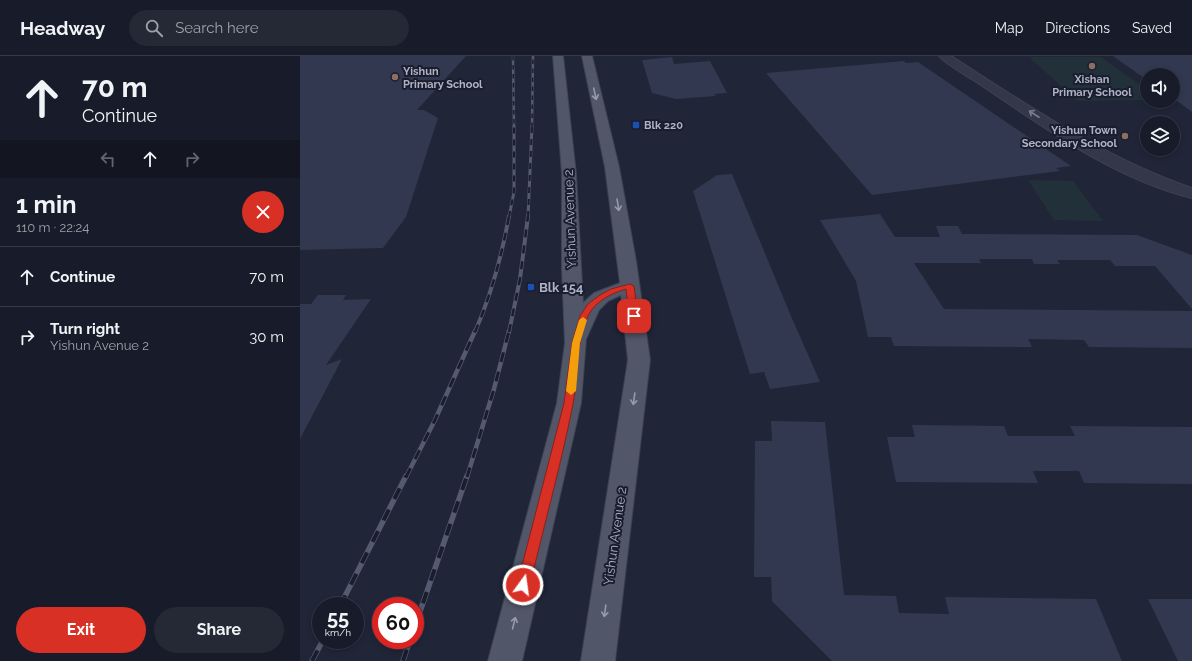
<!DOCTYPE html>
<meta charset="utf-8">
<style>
:root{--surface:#181c2a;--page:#252936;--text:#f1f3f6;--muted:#9fa1a8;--line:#363a47;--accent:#d93025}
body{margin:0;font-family:Raleway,sans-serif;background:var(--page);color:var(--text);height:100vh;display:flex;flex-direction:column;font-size:15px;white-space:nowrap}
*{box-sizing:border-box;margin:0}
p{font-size:13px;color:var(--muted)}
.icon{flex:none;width:22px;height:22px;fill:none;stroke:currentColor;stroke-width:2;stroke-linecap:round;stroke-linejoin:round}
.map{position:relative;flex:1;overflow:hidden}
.details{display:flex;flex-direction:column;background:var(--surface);width:300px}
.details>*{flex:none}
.hud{background:#181c2a;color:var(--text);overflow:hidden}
.buttons{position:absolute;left:840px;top:12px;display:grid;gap:8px}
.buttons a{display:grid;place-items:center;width:40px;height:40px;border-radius:50%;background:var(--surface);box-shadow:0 2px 6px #0003,0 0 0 1px var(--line);font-size:20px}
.speed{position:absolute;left:12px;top:541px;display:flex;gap:8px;font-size:20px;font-weight:700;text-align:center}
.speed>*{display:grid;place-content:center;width:52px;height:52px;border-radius:50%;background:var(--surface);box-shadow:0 2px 6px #0003,0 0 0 1px var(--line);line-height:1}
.speed small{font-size:10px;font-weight:400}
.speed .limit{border:6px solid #d22;background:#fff;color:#111}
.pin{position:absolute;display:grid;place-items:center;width:34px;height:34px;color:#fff;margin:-17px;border-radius:8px;box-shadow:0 2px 6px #0006}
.me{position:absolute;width:44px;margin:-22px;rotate:14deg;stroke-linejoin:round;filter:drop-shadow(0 0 3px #0008)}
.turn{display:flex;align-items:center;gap:14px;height:84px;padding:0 16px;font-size:18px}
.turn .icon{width:52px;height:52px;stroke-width:2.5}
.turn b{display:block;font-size:28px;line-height:34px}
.lanes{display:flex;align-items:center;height:38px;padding:0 16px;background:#0003;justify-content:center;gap:20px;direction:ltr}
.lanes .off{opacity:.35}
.round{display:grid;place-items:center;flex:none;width:42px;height:42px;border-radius:21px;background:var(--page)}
.summary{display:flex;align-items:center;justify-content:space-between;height:68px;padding:0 16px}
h1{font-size:24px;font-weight:700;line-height:30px}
.button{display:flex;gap:8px;margin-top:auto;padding:8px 16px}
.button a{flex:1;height:46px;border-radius:24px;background:var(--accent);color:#fff;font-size:16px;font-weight:700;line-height:46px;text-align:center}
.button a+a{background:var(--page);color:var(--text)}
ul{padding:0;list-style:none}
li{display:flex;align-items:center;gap:12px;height:60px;padding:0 16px;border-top:1px solid var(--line)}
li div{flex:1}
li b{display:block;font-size:15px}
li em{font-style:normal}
header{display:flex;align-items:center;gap:24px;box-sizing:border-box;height:56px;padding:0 20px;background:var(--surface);border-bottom:1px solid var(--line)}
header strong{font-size:19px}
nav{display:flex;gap:22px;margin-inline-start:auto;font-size:14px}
.search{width:280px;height:36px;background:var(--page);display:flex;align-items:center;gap:10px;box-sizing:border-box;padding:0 14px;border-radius:22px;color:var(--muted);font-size:15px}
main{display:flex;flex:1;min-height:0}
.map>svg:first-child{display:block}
.green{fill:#223139}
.building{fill:#32384f}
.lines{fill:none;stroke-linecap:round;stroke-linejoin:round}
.minor-casing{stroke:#3d4152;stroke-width:2}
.primary-casing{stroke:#3d4152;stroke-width:2}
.minor{fill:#343748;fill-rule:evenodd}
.primary{fill:#525669;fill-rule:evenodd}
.rail-far4-casing{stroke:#565a70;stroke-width:2.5}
.rail-far3-casing{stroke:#565a70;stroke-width:3}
.rail-far2-casing{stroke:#565a70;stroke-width:4}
.rail-far1-casing{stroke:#565a70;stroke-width:4.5}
.rail-casing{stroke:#565a70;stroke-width:5.5}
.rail-far4{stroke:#1a1d2d;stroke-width:1.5;stroke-dasharray:4.5;stroke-linecap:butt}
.rail-far3{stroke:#1a1d2d;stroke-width:2;stroke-dasharray:6;stroke-linecap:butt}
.rail-far2{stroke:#1a1d2d;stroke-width:2.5;stroke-dasharray:8;stroke-linecap:butt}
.rail-far1{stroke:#1a1d2d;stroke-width:3;stroke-dasharray:10;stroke-linecap:butt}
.rail{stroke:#1a1d2d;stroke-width:4;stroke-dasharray:12;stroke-linecap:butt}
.oneway{stroke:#979bae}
.oneway2{stroke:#777b8d}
.route{fill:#d93025;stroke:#8d1f18}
.slow{fill:#f59e0b}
.education-dot{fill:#8d6e63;stroke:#1a1d2d;stroke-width:1.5}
.transit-dot{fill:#1a4fb4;stroke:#1a1d2d;stroke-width:1.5}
.labels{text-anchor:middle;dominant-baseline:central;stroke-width:4;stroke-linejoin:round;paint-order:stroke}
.far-poi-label{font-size:11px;font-weight:bold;fill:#aeb2c5;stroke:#1a1d2d;text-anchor:start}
.street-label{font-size:13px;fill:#aeb2c5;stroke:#1a1d2d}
.poi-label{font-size:13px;font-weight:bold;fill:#aeb2c5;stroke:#1a1d2d;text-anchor:start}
</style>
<header>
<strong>Headway</strong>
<div class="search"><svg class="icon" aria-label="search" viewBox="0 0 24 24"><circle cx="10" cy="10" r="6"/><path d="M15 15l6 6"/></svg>Search here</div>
<nav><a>Map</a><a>Directions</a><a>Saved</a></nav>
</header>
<main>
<section class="details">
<div class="hud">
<div class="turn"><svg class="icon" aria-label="ahead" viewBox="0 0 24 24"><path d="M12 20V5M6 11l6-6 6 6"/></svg><div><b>70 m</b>Continue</div></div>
<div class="lanes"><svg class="icon off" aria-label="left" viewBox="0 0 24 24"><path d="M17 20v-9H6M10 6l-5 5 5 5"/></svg><svg class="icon" aria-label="ahead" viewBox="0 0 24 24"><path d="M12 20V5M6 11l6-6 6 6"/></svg><svg class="icon off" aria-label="right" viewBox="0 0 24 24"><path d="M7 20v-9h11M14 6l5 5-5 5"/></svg></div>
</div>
<div class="summary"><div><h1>1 min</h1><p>110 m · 22:24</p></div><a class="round" style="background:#d93025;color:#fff"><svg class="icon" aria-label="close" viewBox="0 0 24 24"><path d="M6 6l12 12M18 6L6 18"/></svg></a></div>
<ul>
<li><svg class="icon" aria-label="ahead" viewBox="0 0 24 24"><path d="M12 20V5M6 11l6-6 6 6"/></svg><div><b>Continue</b></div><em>70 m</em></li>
<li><svg class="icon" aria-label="right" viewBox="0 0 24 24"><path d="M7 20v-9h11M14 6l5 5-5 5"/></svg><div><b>Turn right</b><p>Yishun Avenue 2</p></div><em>30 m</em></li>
</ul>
<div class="button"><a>Exit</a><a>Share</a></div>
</section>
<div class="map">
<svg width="892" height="605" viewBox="0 0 892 605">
<rect width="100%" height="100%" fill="#202538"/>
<path class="green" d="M729,1H801L847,34V44L778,45Z
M728,124L773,125L803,165L754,164Z"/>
<path class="building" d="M0,0H166L117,54H124L138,62L106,161L83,192L0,194Z
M813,0H892V56L873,42V19H847V24Z
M372,1L374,8L410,5L427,37L414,38L416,40L376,43L352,37L342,4Z
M604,5L606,7L618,6L771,110L756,112L760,115L572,139L466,17Z
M432,118L491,260L520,326L470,333L464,316L450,318L393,135L417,119Z
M580,158L595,181H640L636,170H658L662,178L837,179L892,199V253L855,210H815L810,204H757L760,208H734L732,203H679L681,207H614L644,253L892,255V292L789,291L784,284L728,283L732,291L594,290L591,281H568L556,225L520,164Z
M18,239H46L43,244L71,243L26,309L42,303L0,383V248H11Z
M471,365L525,366L544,539L596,540L599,557L649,558L645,541L796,543L822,605H532L472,545L471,521H454L455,385H472Z
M612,369L704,370L708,380H775L770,370L892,371V428L784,427L779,415H733L738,427L596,426L587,381H615Z
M848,543H892V605H878Z"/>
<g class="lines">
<g class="minor-casing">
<path id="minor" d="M639,0H651C729,50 804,102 892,132V142C815,123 746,73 681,29C671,22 646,9 639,0Z"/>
</g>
<g class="primary-casing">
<path id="primary" d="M253,0H263L276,118L283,247L294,237L320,227L305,111L282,0H292L319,111L336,205L350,304L315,605H281L328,304L321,239L308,245L299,254L286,283L281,347L222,605H188L257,347L265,287L262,213V118Z"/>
</g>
<use href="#minor" class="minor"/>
<use href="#primary" class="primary"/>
<g class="rail-far4-casing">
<path id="rail-far4" d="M213,0L214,71
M232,71L233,0"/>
</g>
<g class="rail-far3-casing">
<path id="rail-far3" d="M209,161L214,136V70
M228,161L232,70"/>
</g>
<g class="rail-far2-casing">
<path id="rail-far2" d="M175,276C191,239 202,199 209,160
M209,276L220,223L228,160"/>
</g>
<g class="rail-far1-casing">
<path id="rail-far1" d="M106,421L135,364L175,275
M167,421L194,333L209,275"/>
</g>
<g class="rail-casing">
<path id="rail" d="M40,550L106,420
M115,570L167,420
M12,605L23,584
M103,605L110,584"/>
</g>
<use href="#rail-far4" class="rail-far4"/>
<use href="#rail-far3" class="rail-far3"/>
<use href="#rail-far2" class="rail-far2"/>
<use href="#rail-far1" class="rail-far1"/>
<use href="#rail" class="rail"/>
</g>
<defs><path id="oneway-shaft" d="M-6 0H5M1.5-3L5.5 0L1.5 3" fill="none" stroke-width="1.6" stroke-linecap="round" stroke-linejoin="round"/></defs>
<g class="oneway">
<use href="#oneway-shaft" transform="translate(295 38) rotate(78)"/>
<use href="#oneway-shaft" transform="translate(318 149) rotate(81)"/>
<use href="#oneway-shaft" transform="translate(334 343) rotate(98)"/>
<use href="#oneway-shaft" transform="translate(305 555) rotate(98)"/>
<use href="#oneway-shaft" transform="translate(214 567) rotate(-76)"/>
</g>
<use class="oneway2" href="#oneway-shaft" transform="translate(734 58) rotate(-147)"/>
<path class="route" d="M330,228L334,230L338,260L337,262H334L329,260L326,233C312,237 296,245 289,258C275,286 279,319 273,348C261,409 244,469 230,529L228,533L223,535L219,533L217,529L264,347L272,287L280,260L288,248L300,239L311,233Z"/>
<path class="slow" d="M283,261L287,264L280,287L276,335L271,339L266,335L272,287L279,264Z"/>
<g class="education-dot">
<circle cx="792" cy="10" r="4"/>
<circle cx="95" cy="21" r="4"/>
<circle cx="825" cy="80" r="4"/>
</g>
<g class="transit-dot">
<rect x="332" y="65" width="8" height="8" rx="2"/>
<rect x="227" y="227" width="8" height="8" rx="2"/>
</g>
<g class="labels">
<g class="far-poi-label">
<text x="103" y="15">Yishun<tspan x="103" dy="13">Primary School</tspan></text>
<text x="792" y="23" text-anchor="middle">Xishan<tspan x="792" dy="13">Primary School</tspan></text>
<text x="344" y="69">Blk 220</text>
<text x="817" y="74" text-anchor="end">Yishun Town<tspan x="817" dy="13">Secondary School</tspan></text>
</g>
<g class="street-label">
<text transform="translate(270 163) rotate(-92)">Yishun Avenue 2</text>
<text transform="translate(315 480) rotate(-82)">Yishun Avenue 2</text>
</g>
<g class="poi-label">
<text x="239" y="231">Blk 154</text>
</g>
</g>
</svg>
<div class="buttons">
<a><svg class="icon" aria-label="sound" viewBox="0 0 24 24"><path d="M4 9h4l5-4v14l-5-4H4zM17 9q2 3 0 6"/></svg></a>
<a><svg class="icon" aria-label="layers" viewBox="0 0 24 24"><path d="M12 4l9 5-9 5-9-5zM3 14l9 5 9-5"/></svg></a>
</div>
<div class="speed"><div>55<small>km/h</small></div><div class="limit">60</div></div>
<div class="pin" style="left:334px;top:260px;background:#d93025"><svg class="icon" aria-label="arrive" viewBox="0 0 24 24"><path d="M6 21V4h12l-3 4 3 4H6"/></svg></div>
<svg class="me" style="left:223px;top:529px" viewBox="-20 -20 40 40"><circle r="17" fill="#d93025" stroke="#fff" stroke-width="3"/><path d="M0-11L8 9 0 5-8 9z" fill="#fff"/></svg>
</div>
</main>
